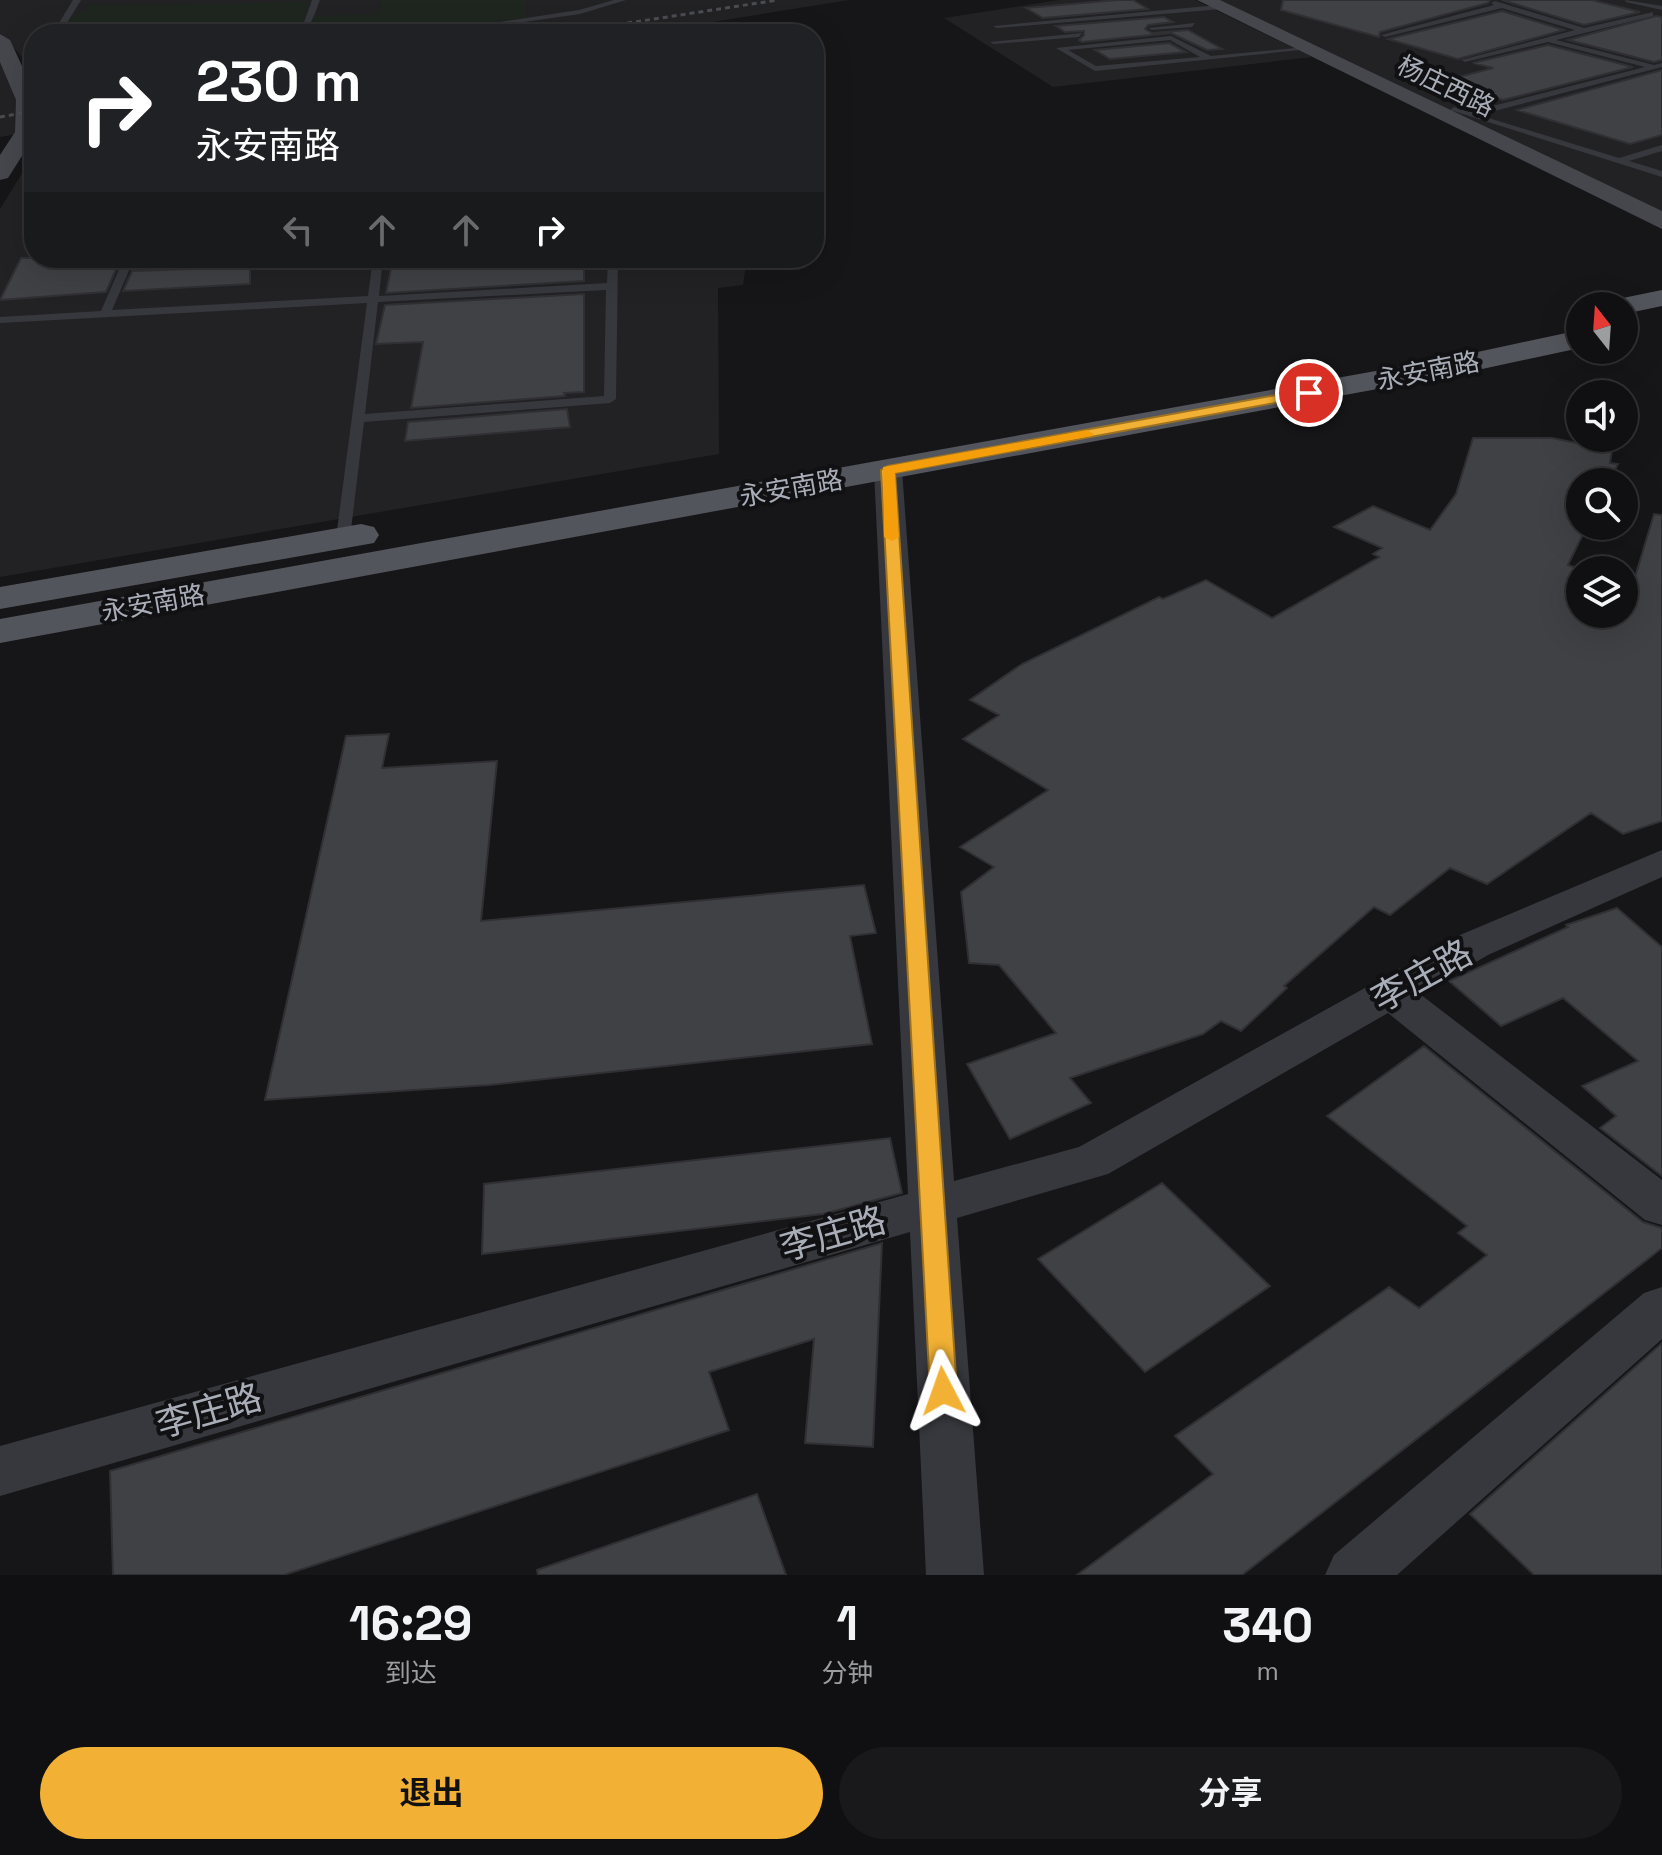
<!DOCTYPE html>
<html lang="zh">
<meta charset="utf-8">
<style>
:root{--surface:#101012;--page:#19191b;--text:#f1f3f6;--muted:#9c9d9f;--line:#303032;--accent:#f2b134}
body{margin:0;font-family:"Space Grotesk","Noto Sans SC",sans-serif;background:var(--page);color:var(--text);height:100vh;display:flex;flex-direction:column;font-size:30px;white-space:nowrap}
*{box-sizing:border-box;margin:0}
p{font-size:26px;color:var(--muted)}
.icon{flex:none;width:44px;height:44px;fill:none;stroke:currentColor;stroke-width:2;stroke-linecap:round;stroke-linejoin:round}
.map{position:relative;height:1575px;overflow:hidden}
.details{display:flex;flex-direction:column;background:var(--surface);flex:1}
.details>*{flex:none}
.top-card{position:absolute;left:24px;top:24px;width:800px;height:244px;border-radius:32px;box-shadow:0 8px 32px #0002,0 0 0 2px var(--line);background:#202124;color:#fff;overflow:hidden}
.needle{width:52px;rotate:343deg}
.fabs{position:absolute;left:1566px;top:292px;display:grid;gap:16px}
.fabs a{display:grid;place-items:center;width:72px;height:72px;border-radius:50%;background:var(--surface);box-shadow:0 8px 32px #0002,0 0 0 2px var(--line);font-size:40px}
.pin{position:absolute;display:grid;place-items:center;width:68px;height:68px;color:#fff;margin:-34px;border:4px solid #fff;border-radius:50%;box-shadow:0 2px 8px #0007}
.me{position:absolute;width:88px;margin:-44px;rotate:356deg;stroke-linejoin:round;filter:drop-shadow(0 0 6px #0008)}
.turn{display:flex;align-items:center;gap:28px;height:168px;padding:0 40px;font-size:36px}
.turn .icon{width:104px;height:104px;stroke-width:2.5}
.turn b{display:block;font-size:56px;line-height:68px}
.lanes{display:flex;align-items:center;height:76px;padding:0 40px;background:#0003;justify-content:center;gap:40px;direction:ltr}
.lanes .off{opacity:.35}
.eta{display:flex;justify-content:space-evenly;align-items:center;height:136px;text-align:center}
.eta b{font-size:48px;font-weight:700;line-height:56px}
.button{display:flex;gap:16px;margin-top:auto;padding:16px 40px}
.button a{flex:1;height:92px;border-radius:48px;background:var(--accent);color:#111;font-size:32px;font-weight:700;line-height:92px;text-align:center}
.button a+a{background:var(--page);color:var(--text)}
.map>svg:first-child{display:block}
.built{fill:#222225}
.green{fill:#1e261f}
.building{fill:#404145;stroke:#303034;stroke-width:2}
.lines{fill:none;stroke-linecap:round;stroke-linejoin:round}
.lane{fill:#37383d;fill-rule:evenodd}
.street{fill:#37383d;fill-rule:evenodd}
.secondary{fill:#45474d;fill-rule:evenodd}
.primary{fill:#53555c;fill-rule:evenodd}
.rail{stroke:#4a4c52;stroke-width:3;stroke-dasharray:5 4;stroke-linecap:butt}
.route{fill:#f2b134;stroke:#9d7322;stroke-width:2}
.slow{fill:#f59e0b}
.labels{text-anchor:middle;dominant-baseline:central;stroke-width:8;stroke-linejoin:round;paint-order:stroke}
.far-street-label{font-size:26px;fill:#a8adb8;stroke:#111113}
.near-street-label{font-size:36px;fill:#a8adb8;stroke:#111113}
</style>
<div class="map">
<svg width="1662" height="1575" viewBox="0 0 1662 1575">
<rect width="100%" height="100%" fill="#161618"/>
<path class="built" d="M0,0H849L638,34H34V61L23,58L0,33Z
M1059,0H1195L1312,57L1053,87L944,18Z
M1201,0H1662V223Z
M0,40L7,56L15,99L34,97V131L0,137Z
M34,154V258H747L743,285L718,288L719,454L0,577V209Z"/>
<path class="green" d="M382,0H526V19L424,34H63V23L93,5L315,2L311,16L377,14Z"/>
<path class="building" d="M1117,0H1133L1148,9L1043,18L1026,8Z
M1283,0H1490L1488,3L1380,32L1379,37L1281,10Z
M1502,0H1592L1640,12L1584,25Z
M1502,11L1564,30L1458,59L1388,39Z
M1656,16L1662,17V60L1654,62L1568,40Z
M1164,17L1173,22L1148,25L1145,29L1152,33L1188,30L1222,49L1207,50L1171,33L1082,42L1079,40L1084,35V31L1065,32L1056,26Z
M1169,43L1186,52L1110,59L1095,50Z
M1548,45L1633,67L1503,100L1440,82L1493,68L1473,63Z
M1662,70V135L1630,144L1517,110Z
M21,258H121L106,292L0,300Z
M393,258H584V281L386,293Z
M250,267V284L123,291L132,271Z
M584,294V392L564,393L565,396L411,408L423,342L376,344L385,305Z
M567,409L570,427L405,441L408,422Z
M1473,438H1552L1612,450L1610,463L1618,464L1609,482H1580V526H1587L1568,565L1582,570L1580,614H1624V585L1632,587L1654,514L1662,515V821L1623,834L1591,813L1487,884L1450,868L1390,915L1374,907L1284,986L1287,988L1241,1031L1221,1021L1203,1034L1070,1078L1091,1103L1010,1139L967,1064L1056,1033L999,965L969,963L961,892L994,867L960,847L1048,790L963,739L999,715L970,700L1022,664L1159,597L1163,599L1206,580L1272,618L1379,557L1373,554L1382,548L1334,527L1373,506L1430,530L1456,494Z
M389,734L382,768L497,761L481,921L864,885L876,933L850,936L872,1044L489,1085L265,1100L346,736Z
M1617,908L1662,947V1176L1600,1128L1616,1116L1582,1086L1638,1061L1563,998L1501,1026L1449,981L1568,927L1566,925Z
M1424,1046L1643,1222L1662,1228V1248L1242,1575H1077L1213,1474L1175,1436L1389,1287L1419,1308L1487,1255L1458,1233L1467,1226L1327,1116Z
M890,1138L902,1193L823,1214L482,1254L484,1184Z
M1162,1183L1270,1286L1145,1372L1038,1259Z
M882,1243L873,1447L805,1443L814,1339L709,1372L729,1430L284,1575H113L110,1471Z
M1662,1343V1575H1534L1470,1514Z
M757,1494L786,1575H538L537,1570Z"/>
<g class="lines">
<path class="lane" d="M73,0H81L67,23V34H59V23Z
M312,0H320C313,18 310,34 288,34L303,25Z
M614,0H626L580,14L440,34H420L579,10Z
M1625,0L1662,6V10L1626,2Z
M1495,1L1584,28L1653,12V16L1556,40L1654,65L1662,63V67L1479,115L1619,158L1662,145V151L1629,161L1662,171V177L1450,110L1454,107L1469,112L1645,67L1548,42L1465,62L1461,60L1575,30L1502,8L1385,37L1381,35L1494,5L1491,3Z
M1219,5L1222,9L997,28L993,26Z
M1195,23L1192,27L1152,30L1148,28Z
M1082,33L1079,37L994,44L990,42Z
M1171,36L1211,56L1306,47L1310,49L1095,71L1056,48ZM1170,40L1200,57L1096,66L1068,50Z
M124,258H134L133,261L332,258L327,261L130,268L112,310L368,296L373,258H383L379,296L607,283L608,258H618L616,399L610,403L364,422L350,538L348,541H338L336,538L367,303L0,323V317L101,311ZM606,290L604,396L365,414L378,302Z"/>
<path class="street" d="M888,462L898,464L902,470L954,1181L1079,1147L1460,935L1662,850V877L1488,955L1420,994L1662,1180V1225L1645,1220L1388,1013L1108,1174L957,1218L984,1575H926L910,1232L0,1496V1446L908,1194L874,470L878,464Z
M1662,1287V1339L1397,1575H1325L1334,1555L1644,1293Z"/>
<path class="secondary" d="M1197,0H1220L1662,211V229Z
M0,34L10,40L34,92V137L8,178L0,180V155L15,132L16,100L0,62Z"/>
<path class="primary" d="M1662,290V306L1624,314V306H1609L1613,300Z
M1580,330V348L1459,374L0,643V619L1459,356Z
M361,524L374,527L379,535L374,543L0,609V587Z"/>
<path class="rail" d="M536,34L567,29
M556,34L778,0
M0,117L34,111"/>
</g>
<path class="route" d="M1309,389L1315,393L1313,396L895,473L957,1391L953,1399L943,1402L934,1399L930,1391L881,470L888,466Z"/>
<path class="slow" d="M1087,430L1094,434L1092,436L895,473L899,537L892,541L884,537L883,467Z"/>
<g class="labels">
<g class="far-street-label">
<text transform="translate(1446 86) rotate(26)">杨庄西路</text>
<text transform="translate(1428 371) rotate(-11)">永安南路</text>
<text transform="translate(791 488) rotate(-10)">永安南路</text>
<text transform="translate(153 603) rotate(-10)">永安南路</text>
</g>
<g class="near-street-label">
<text transform="translate(1422 976) rotate(-29)">李庄路</text>
<text transform="translate(833 1234) rotate(-16)">李庄路</text>
<text transform="translate(209 1411) rotate(-16)">李庄路</text>
</g>
</g>
</svg>
<div class="fabs">
<a><svg class="needle" viewBox="-14 -14 28 28"><path d="M0-13l5 13h-10z" fill="#e53935"/><path d="M0 13l5-13h-10z" fill="#9c9d9f"/></svg></a>
<a><svg class="icon" aria-label="sound" viewBox="0 0 24 24"><path d="M4 9h4l5-4v14l-5-4H4zM17 9q2 3 0 6"/></svg></a>
<a><svg class="icon" aria-label="search" viewBox="0 0 24 24"><circle cx="10" cy="10" r="6"/><path d="M15 15l6 6"/></svg></a>
<a><svg class="icon" aria-label="layers" viewBox="0 0 24 24"><path d="M12 4l9 5-9 5-9-5zM3 14l9 5 9-5"/></svg></a>
</div>
<div class="pin" style="left:1309px;top:393px;background:#d93025"><svg class="icon" aria-label="arrive" viewBox="0 0 24 24"><path d="M6 21V4h12l-3 4 3 4H6"/></svg></div>
<svg class="me" style="left:943px;top:1391px" viewBox="-20 -20 40 40"><path d="M0-17L14 15 0 8-14 15z" fill="#f2b134" stroke="#fff" stroke-width="4"/></svg>
<div class="top-card">
<div class="turn"><svg class="icon" aria-label="right" viewBox="0 0 24 24"><path d="M7 20v-9h11M14 6l5 5-5 5"/></svg><div><b>230 m</b>永安南路</div></div>
<div class="lanes"><svg class="icon off" aria-label="left" viewBox="0 0 24 24"><path d="M17 20v-9H6M10 6l-5 5 5 5"/></svg><svg class="icon off" aria-label="ahead" viewBox="0 0 24 24"><path d="M12 20V5M6 11l6-6 6 6"/></svg><svg class="icon off" aria-label="ahead" viewBox="0 0 24 24"><path d="M12 20V5M6 11l6-6 6 6"/></svg><svg class="icon" aria-label="right" viewBox="0 0 24 24"><path d="M7 20v-9h11M14 6l5 5-5 5"/></svg></div>
</div>
</div>
<section class="details">
<div class="eta">
<div><b>16:29</b><p>到达</p></div>
<div><b>1</b><p>分钟</p></div>
<div><b>340</b><p>m</p></div>
</div>
<div class="button"><a>退出</a><a>分享</a></div>
</section>
